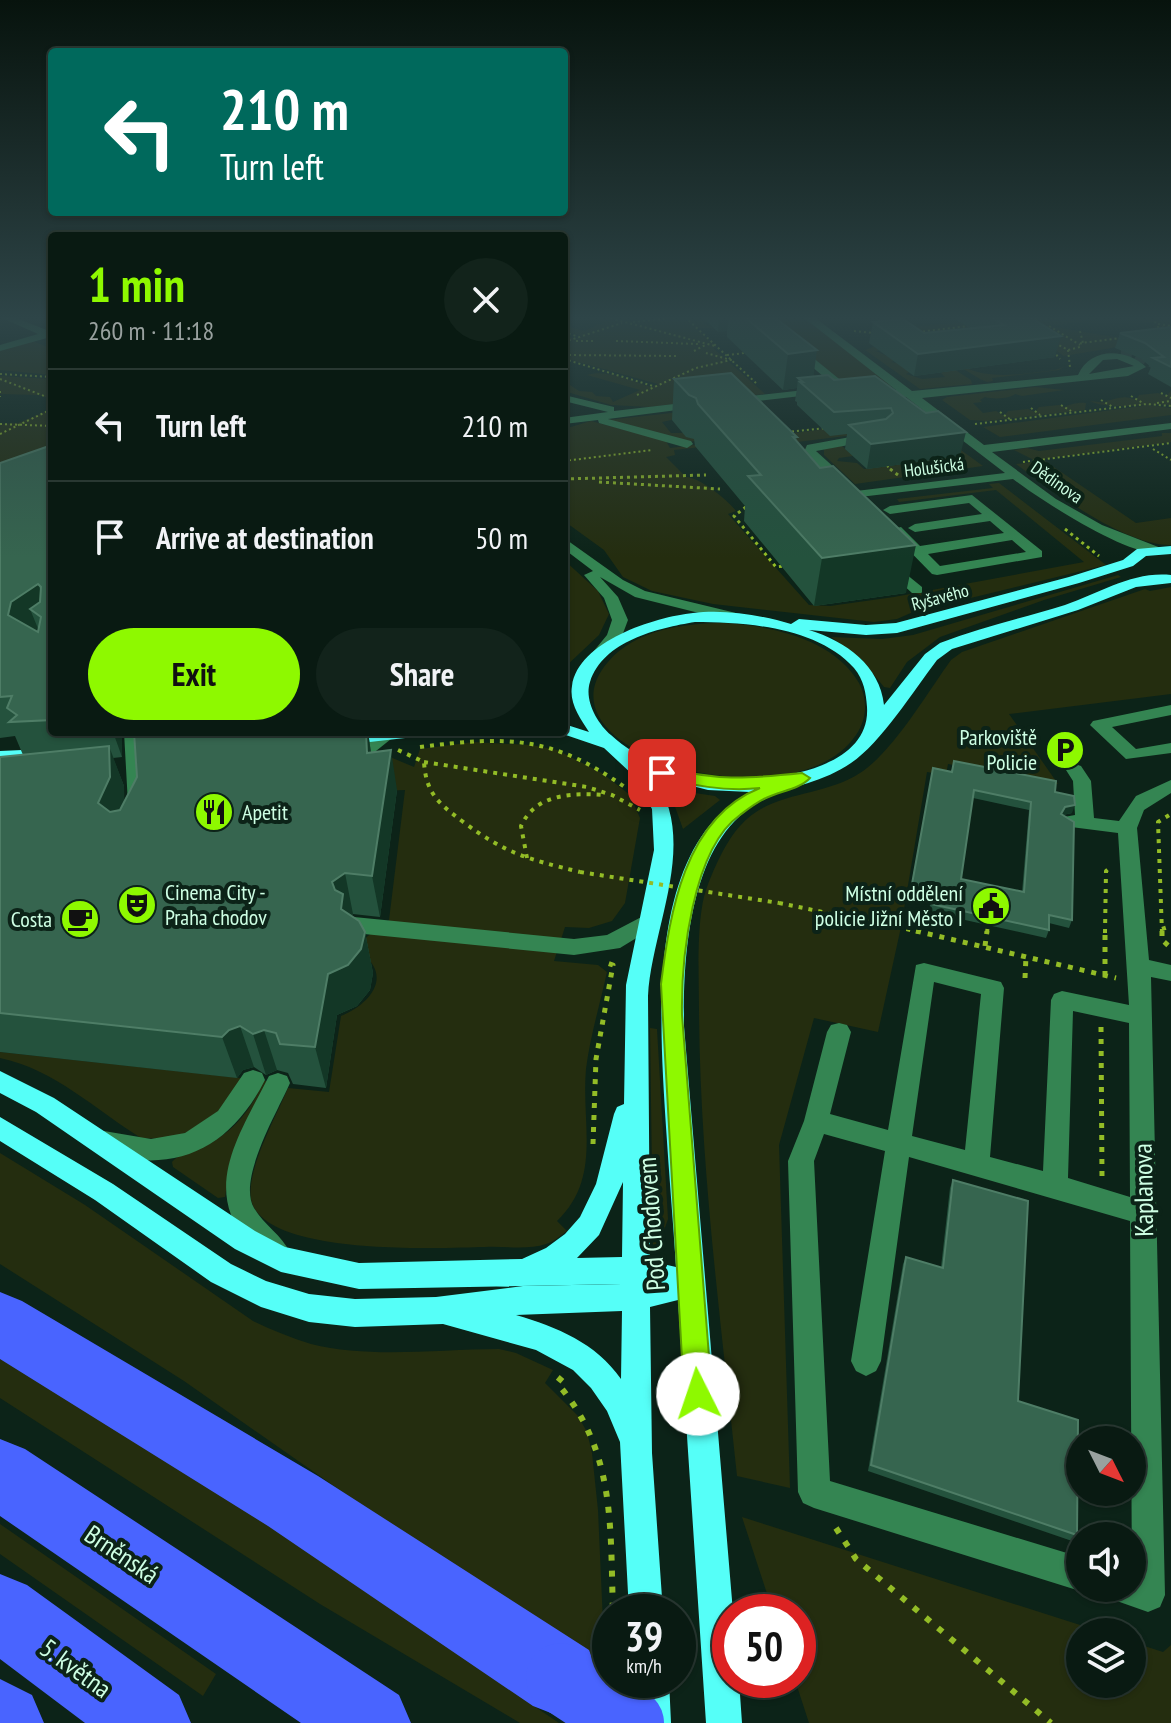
<!DOCTYPE html>
<meta charset="utf-8">
<style>
:root{--surface:#091a12;--page:#12231b;--text:#f1f3f6;--muted:#99a19f;--line:#293832;--accent:#8ef900}
body{margin:0;font-family:"PT Sans Narrow",sans-serif;background:var(--page);color:var(--text);height:100vh;display:flex;flex-direction:column;font-size:30px;white-space:nowrap}
*{box-sizing:border-box;margin:0}
p{font-size:26px;color:var(--muted)}
.icon{flex:none;width:44px;height:44px;fill:none;stroke:currentColor;stroke-width:2;stroke-linecap:round;stroke-linejoin:round}
.map{position:relative;flex:1;overflow:hidden}
.details{position:absolute;left:48px;top:232px;width:520px;height:504px;display:flex;flex-direction:column;background:var(--surface);border-radius:8px;box-shadow:0 2px 6px #0004,0 0 0 2px var(--line)}
.details>*{flex:none}
.top-card{position:absolute;left:48px;top:48px;width:520px;height:168px;border-radius:8px;box-shadow:0 2px 6px #0004,0 0 0 2px var(--line);background:#00695c;color:#fff;overflow:hidden}
.needle{width:52px;rotate:132deg}
.buttons{position:absolute;left:1066px;top:1426px;display:grid;gap:16px}
.buttons a{display:grid;place-items:center;width:80px;height:80px;border-radius:50%;background:var(--surface);box-shadow:0 2px 6px #0004,0 0 0 2px var(--line);font-size:40px}
.speed{position:absolute;left:592px;top:1594px;display:flex;gap:16px;font-size:40px;font-weight:700;text-align:center}
.speed>*{display:grid;place-content:center;width:104px;height:104px;border-radius:50%;background:var(--surface);box-shadow:0 2px 6px #0004,0 0 0 2px var(--line);line-height:1}
.speed small{font-size:20px;font-weight:400}
.speed .limit{border:12px solid #d22;background:#fff;color:#111}
.pin{position:absolute;display:grid;place-items:center;width:68px;height:68px;color:#fff;margin:-34px;border-radius:16px;box-shadow:0 4px 12px #0006}
.me{position:absolute;width:88px;margin:-44px;rotate:356deg;stroke-linejoin:round;filter:drop-shadow(0 0 6px #0008)}
.turn{display:flex;align-items:center;gap:28px;height:168px;padding:0 40px;font-size:36px}
.turn .icon{width:104px;height:104px;stroke-width:2.5}
.turn b{display:block;font-size:56px;line-height:68px}
.round{display:grid;place-items:center;flex:none;width:84px;height:84px;border-radius:42px;background:var(--page)}
.headline{display:flex;align-items:center;justify-content:space-between;height:136px;padding:0 40px}
h1{font-size:48px;font-weight:700;line-height:60px;color:var(--accent)}
.primary-button{display:flex;gap:16px;margin-top:auto;padding:16px 40px}
.primary-button a{flex:1;height:92px;border-radius:48px;background:var(--accent);color:#111;font-size:32px;font-weight:700;line-height:92px;text-align:center}
.primary-button a+a{background:var(--page);color:var(--text)}
ul{padding:0;list-style:none}
li{display:flex;align-items:center;gap:24px;height:112px;padding:0 40px;border-top:2px solid var(--line)}
li div{flex:1}
li b{display:block;font-size:30px}
li em{font-style:normal}
.map>svg:first-child{display:block}
.green{fill:#242d0f}
.lines{fill:none;stroke-linecap:round;stroke-linejoin:round}
.minor-tunnel{stroke:#294437;stroke-width:11;stroke-dasharray:11 5;stroke-linecap:butt}
.path-far4{stroke:#93bc26;stroke-width:2;stroke-dasharray:2 3;stroke-linecap:butt}
.path-far3{stroke:#93bc26;stroke-width:3;stroke-dasharray:3 4;stroke-linecap:butt}
.path-far2{stroke:#93bc26;stroke-width:4;stroke-dasharray:4 6;stroke-linecap:butt}
.path-far1{stroke:#93bc26;stroke-width:5;stroke-dasharray:5 7;stroke-linecap:butt}
.path{stroke:#93bc26;stroke-width:6;stroke-dasharray:6 10;stroke-linecap:butt}
.minor{fill:#348552;fill-rule:evenodd}
.major{fill:#55fff8;fill-rule:evenodd}
.highway{fill:#4964ff;fill-rule:evenodd}
.path-bridge{stroke:#93bc26;stroke-width:4;stroke-dasharray:4 6;stroke-linecap:butt}
.highway-bridge{stroke:#4964ff;stroke-width:70}
.wall{fill:#24523d;fill-rule:evenodd}
.shaded-wall{fill:#133726}
.building{fill:#36654f;stroke:#4e7d66;stroke-width:2;fill-rule:evenodd}
.route{fill:#8ef900;stroke:#5ca200;stroke-width:2}
.labels{text-anchor:middle;dominant-baseline:central;stroke-width:8;stroke-linejoin:round;paint-order:stroke}
.far-street-label{font-size:18px;fill:#ceffe4;stroke:#0c2318}
.poi-label{font-size:22px;fill:#ceffe4;stroke:#0c2318;text-anchor:end}
.near-street-label{font-size:26px;fill:#ceffe4;stroke:#0c2318}
</style>
<div class="map">
<svg width="1171" height="1723" viewBox="0 0 1171 1723">
<rect width="100%" height="100%" fill="#0c2318"/>
<path class="green" d="M582,317H701L707,322L703,323L714,328H696L717,347L713,348L765,394L650,407L611,405L564,391L567,383L579,391L592,392L596,396L610,397L613,402L640,390L587,375C607,369 631,381 651,387L658,384L564,358V334L575,339L582,336L564,331V325L584,331L604,322Z
M762,317H805L894,385L881,390L845,384Z
M1018,317H1116L1048,326L1121,338L1145,336L1148,329L1158,324L1117,317H1171V338L1064,356L1037,337L932,349C971,374 985,378 1032,373C1043,371 1059,371 1066,365L1059,370L992,378L993,381L987,382L980,379L917,341L937,330L911,333L914,327Z
M33,341L52,349V375L0,370V350Z
M876,346L881,350L876,351L896,360L891,362L901,364L911,371L906,374L922,379L945,377L941,373L947,370L921,348L971,380L972,384L920,389L865,350Z
M0,376L52,379V399L38,395L0,394Z
M1035,387L1064,390L1022,396L1015,394C1011,398 996,400 985,397L980,400L982,402L973,403L983,413L996,411L1004,416L1008,411L1028,409L1035,412L1039,407L1059,405L1067,408L1066,406C1071,405 1076,402 1086,403L1085,410L987,421L970,420L942,400L947,397Z
M1171,391V405C1145,403 1110,411 1090,401L1108,403L1106,401C1115,399 1125,394 1136,400L1139,395L1158,393L1166,396Z
M1149,405L1171,408V415L1000,437L983,427Z
M736,406L662,422L671,433L773,432L688,442L607,420Z
M52,409V456L0,474V424L18,423Z
M909,419L878,432L789,443L764,440L674,450L675,455L666,457L686,477C699,477 728,500 736,511L728,514L809,605L830,606L894,597L1084,562L996,490L899,502L897,499L993,488L989,484L999,483L1106,565L913,612L897,619L874,622L713,604L652,591L623,577L604,550L564,521V429L591,421L666,441L670,448Z
M936,432L983,466L855,484L824,455V449L840,444L853,456L839,458L837,461L857,463L864,469L914,463Z
M1162,433H1171V442L1034,460L1014,450L1027,448L1039,451L1162,436Z
M1045,461L1136,523L1171,518V545C1125,546 1052,491 1016,464Z
M564,560L598,591L609,614L599,635L564,668Z
M1118,575L1121,577L1044,600L940,637L907,662L890,688L884,687L861,659L831,637L882,639L913,635Z
M1171,587V694L1009,714L1058,784L948,764L946,775L927,772L901,927L878,1032L814,1018L779,1145L790,1488L737,1476C721,1322 700,1166 699,1011C699,978 696,920 706,890C713,870 726,841 740,826C771,790 822,798 860,773C893,752 927,693 951,660L962,652L1145,589L1150,591Z
M725,623C771,626 834,639 859,683C868,700 867,719 856,735C793,828 529,753 608,662C636,629 685,623 725,623Z
M473,742L532,745L557,750L602,773L630,795L640,818L625,903L612,921L589,928L565,927L554,961L598,965L607,972C600,1004 590,1037 586,1069C581,1124 602,1178 557,1221L567,1231C561,1235 554,1242 546,1244C529,1250 504,1246 485,1247C439,1248 271,1256 252,1203C243,1175 277,1115 288,1088L329,1092L341,1016C370,1004 394,976 360,952L364,939L389,920L405,790L379,791L390,757L414,767L420,749Z
M675,790L715,796L720,800L683,829L670,793Z
M650,1028L657,1029L668,1219L659,1245L653,1250Z
M0,1052L241,1078C221,1120 189,1142 141,1138C96,1110 54,1069 0,1058Z
M263,1081H267L228,1179L225,1197L218,1198L173,1167L172,1162C180,1152 194,1151 205,1146C234,1132 252,1109 263,1081Z
M0,1153L85,1205L253,1321C272,1330 291,1338 311,1344C371,1359 438,1349 499,1349L516,1353L553,1370L545,1383L578,1416L587,1432L592,1453L598,1510L605,1668L434,1556L184,1381L0,1264Z
M0,1349L115,1421L559,1723H520L320,1604L0,1398Z
M742,1517L1102,1632H1080V1684H1132V1642L1163,1652L1171,1645V1723H809L795,1680H798V1612H773Z
M0,1524L216,1674L203,1696L0,1554Z"/>
<g class="lines">
<path class="minor-tunnel" d="M1121,352L1134,353L1171,372"/>
<path class="path-far4" d="M606,317L715,346
M685,317L756,383
M882,317L890,322
M1030,320L1063,317
M633,322L682,317
M1155,323L1157,317
M1158,324L1171,326
M1049,326L1080,345
M1157,327L1167,328
M854,331L873,333
M1080,331L1083,343
M564,332L579,337
M918,332L969,326
M576,341H594
M616,341L698,344
M564,342L622,323
M1055,343L1068,350L1080,347L1081,343L1121,338
M1068,350L1070,367
M694,351L707,344
M1053,351L1060,359
M564,355L678,356
M727,355L745,353
M564,359L653,386
M0,374L52,377
M0,379L52,399
M0,391V397
M1161,393L1171,398
M637,395L696,368L731,360L706,353
M1131,396L1143,403
M1101,400L1113,407
M1157,403L1171,401
M1061,405L1071,411
M1031,408L1040,415
M1000,412L1011,420
M0,424L52,426
M975,424L1147,404L1171,406
M787,432L826,428
M0,434L52,409
M1153,449L1171,460
M564,461L652,450
M1023,462L1171,443
M887,466L893,471"/>
<path class="path-far3" d="M890,469L898,475
M564,479L706,475
M599,482L720,489
M746,507L734,516L776,567L784,566
M1065,529L1099,556"/>
<path class="path-far2" d="M420,747C507,736 552,735 626,788
M398,750L424,762C426,793 438,803 462,821C506,854 528,859 580,872
M424,762L587,787L612,795L640,810
M527,858L521,826C536,793 573,793 605,795
M779,903L925,933
M1162,929L1171,926
M987,933L988,924
M1105,933L1106,871L1111,867
M1162,933L1158,822L1171,814"/>
<path class="path-far1" d="M916,931L1116,978
M1162,931V940L1171,948
M985,946L987,931
M1105,976V931
M1025,978L1026,956
M1101,1027L1102,1178
M593,1144L596,1059L613,965L607,963"/>
<path class="path" d="M562,1377L557,1383C616,1451 610,1527 613,1612
M836,1528L856,1559L1051,1723"/>
<path class="minor" d="M0,317H13L52,332V339L47,338L0,351V345L38,334Z
M752,317H763L849,387V391H841Z
M803,317H814L912,391L1078,375C1090,347 1126,348 1146,367L1128,376L922,398L984,445L1171,423V429L992,452L1056,499L1102,525L1166,550C1143,568 1035,496 1013,479L851,498L850,495L856,491L1005,473L906,397L871,393V389L896,390ZM1103,360L1117,359L1134,366L1089,374Z
M823,388L827,389V393L732,404L726,401L732,398Z
M564,395L614,407V411L700,401L706,404L700,407L608,419L691,441L693,444L687,448L599,423L598,420L564,424V418L608,412L564,401Z
M872,433L878,437L876,440L816,451L848,480V486H840L804,452L807,445Z
M972,495L1042,551V557L937,575L932,574L889,530L901,527L920,546L1004,533L990,521L915,532L908,528L915,524L982,514L969,503L890,514L883,510L890,506ZM1012,540L1026,552L940,566L928,554Z
M564,538L623,580L645,591L736,613L739,616L731,621L635,597L600,577L618,597L628,620L622,636L607,655H595L593,652L607,635L612,620L604,598L584,575L593,571L564,549Z
M890,561L922,587V593H912L885,568V562Z
M1171,705V715L1112,727L1136,749L1171,743V753L1126,759L1090,725L1093,721Z
M124,732H142L146,804L137,810L128,804Z
M380,732H394L396,735L371,755L367,764H355L352,760L357,749Z
M1075,764L1081,766L1091,781L1094,818L1119,821L1136,796L1171,780V793L1144,810L1137,828L1149,960L1171,965V981L1151,977L1165,1595L1160,1607L1148,1612L1114,1600L1109,1588H1132L1130,1221L909,1157L881,1361L876,1371L866,1376L856,1371L851,1361L885,1151L824,1134L814,1161L830,1481L1080,1557V1588H1087L1080,1591L814,1508L803,1503L798,1492L788,1161L804,1121L827,1032L831,1025L839,1023L847,1025L851,1032L830,1114L888,1130L916,965L924,963L1001,982L1004,988L990,1157L1043,1171L1051,1000L1054,994L1062,991L1129,1005L1118,833L1071,827L1061,821L1064,817L1075,815L1073,781L1066,770ZM934,982L981,994L965,1150L912,1136ZM1073,1011L1129,1023L1130,1197L1068,1178Z
M649,913L656,916L660,921L656,926L620,948L574,955L354,933L346,930L343,925L346,920L354,917L574,939L607,935Z
M253,1070L262,1073L265,1080C229,1151 171,1177 95,1150L91,1142L95,1134L104,1131L151,1139L185,1133L218,1111L244,1073Z
M278,1073L287,1076L290,1083C278,1111 237,1179 254,1208C264,1225 282,1235 290,1253L286,1262L276,1266C264,1261 257,1252 248,1242C200,1188 242,1130 269,1076Z"/>
<path class="major" d="M1171,546V554L1146,556L1133,566L1079,583L897,633L866,635L809,630C846,641 880,666 884,705L925,654L940,643C981,627 1023,618 1065,605C1100,593 1133,571 1171,575V583L1136,587L1078,610L952,649L937,660C914,690 881,743 851,763C823,783 786,786 756,804C689,844 683,956 684,1026L733,1612H730V1680H739L742,1723H706L678,1300L650,1307L652,1453L663,1612H629L620,1442L607,1411L591,1388L573,1370L536,1350L443,1324L355,1327L309,1322L261,1307L211,1282L95,1200L0,1141V1117L113,1184L231,1264L266,1281L309,1294L355,1299L436,1297L523,1286L622,1284L359,1289L281,1272L235,1249L36,1112L0,1093V1071L54,1098L255,1231L285,1247L359,1263L522,1259L546,1248L565,1234L580,1217L596,1184L614,1114L617,1107L624,1104L626,985L654,850L652,809L633,775L604,748L557,732H564V724L589,732C580,718 569,703 572,686C578,641 655,617 693,613C724,609 761,615 791,624L799,619L866,625L896,623L1069,577L1123,560L1137,549ZM695,622C746,622 817,627 854,668C864,680 866,693 867,707C872,783 728,787 679,773C653,765 631,753 611,735C597,723 584,700 590,682C603,641 658,628 695,622ZM653,776L708,790L750,792C644,848 660,1027 666,1127C669,1174 673,1221 676,1267L650,1261L648,996C652,925 700,841 653,776ZM623,1182L622,1257L577,1258L599,1235ZM622,1311L621,1379C596,1343 557,1327 516,1315Z
M367,732H423L414,737L343,745L334,740L343,735Z
M22,750L31,755L28,759L0,763V751Z
M633,1680H669L671,1723H635Z"/>
<path class="highway" d="M0,1292L22,1301L318,1476L589,1650L600,1678L589,1706L561,1717L533,1706L268,1526L0,1359Z
M0,1439L25,1449L399,1695L411,1723H301L0,1516Z
M0,1574L27,1585L179,1695L191,1723H85L0,1659Z
M0,1679L32,1695L44,1723H0Z"/>
<path class="path-bridge" d="M580,872L779,903"/>
<path class="highway-bridge" d="M561,1678L629,1723"/>
</g>
<path class="wall" d="M702,317H774L814,376L834,380L875,376L960,456L867,469L845,449L847,434L830,436L797,405V402L795,401L797,388L783,390L727,337V331L718,332Z
M952,317H1036L1031,318L1055,357L914,376L869,343L873,322L924,333L970,328Z
M1171,327V387L1148,374L1151,367L1140,358L1115,348L1120,333Z
M674,379L797,437L796,441L906,593L814,606L744,521L745,506L695,446L694,439L686,437L672,420Z
M52,445V732H122V757L113,758L124,786V801L137,777L134,732H368L371,752L397,790L380,917L353,914L351,916L365,932L373,973L370,990L357,1006L337,1015L326,1088L293,1084L288,1073L277,1070L266,1075L254,1067L243,1070L237,1078L0,1052V757L23,755L15,736L0,738V463Z
M954,761L1055,792L1072,813L1063,815L1072,920L1069,928L1049,923V930L1046,938L929,912L931,897L910,892L933,768L951,772ZM973,798L1029,810L1022,892L961,879Z
M953,1180L1018,1401L1077,1535L1072,1541L868,1471L903,1264L906,1257L941,1267L950,1188Z"/>
<path class="shaded-wall" d="M719,317H729L727,331L718,332Z
M1061,336L1055,357L914,376L918,354Z
M817,350L812,387L798,378L797,388L783,390L788,354Z
M966,432L960,456L867,469L871,444Z
M916,545L906,593L814,606L822,558Z
M38,584L52,620L41,617L30,609L39,631L26,640L8,615L11,602Z
M113,732H122V757Z
M366,732H368L372,760L367,753Z
M109,746L124,786L125,817L114,844L98,803Z
M391,750L397,790L380,917L372,876Z
M1075,805L1072,813L1062,815L1058,822L1065,807Z
M345,873L353,914L348,918L350,950L332,882Z
M365,932L373,973L370,990L357,1006L337,1015L326,1088L315,1047L328,974Z
M240,1026L254,1067L243,1070L237,1078L222,1037L229,1030Z
M264,1030L277,1070L266,1075L253,1034Z"/>
<path class="building" d="M745,317H774L817,350L788,354Z
M990,317H1030L1061,336L918,354L873,322L903,319L924,333L1004,325Z
M1171,327V367L1153,358L1164,357L1145,343L1120,333Z
M731,373L797,437H793L820,468L833,466L916,545L822,558L748,476L761,475L698,404L696,398L689,395L674,379Z
M828,375L834,380L875,376L926,413L938,411L966,432L871,444L849,425L886,419L893,413L891,408L834,412L800,382H803L798,378Z
M52,445V720L9,722L17,715L7,708L12,696L0,697V463ZM38,584L41,587L40,602L30,609L41,617L38,632L8,615L11,602Z
M134,732H366L367,753L391,750L372,876L345,873L332,882L335,890L343,894L341,909L359,921L365,932L361,949L348,965L328,974L315,1047L280,1044L276,1033L264,1030L253,1034L240,1026L229,1030L222,1037L0,1013V757L109,746L110,777L98,803L110,812L120,810L137,777Z
M954,761L1056,781L1055,792L1074,796L1075,805L1065,807L1061,814L1074,822L1072,920L1049,915V930L931,904L934,889L912,884L933,768L952,772ZM974,790L1031,802L1024,892L961,879Z
M953,1180L1028,1201L1018,1401L1078,1420L1077,1535L871,1465L906,1257L943,1268Z"/>
<linearGradient id="sky" x2="0" y2="1"><stop stop-color="#07130d"/><stop offset="0.57" stop-color="#2e4548"/><stop offset="1" stop-color="#2e4548" stop-opacity="0"/></linearGradient>
<rect width="1171" height="558" fill="url(#sky)"/>
<path class="route" d="M662,767C718,781 745,779 802,773L810,778C800,789 780,791 766,798C757,802 748,809 740,815C692,849 681,960 682,1015L712,1394L708,1404L698,1408L688,1404L684,1394L661,984C670,913 684,818 760,788C724,792 691,785 656,776L653,773L656,769Z"/>
<defs>
<g id="parking-disc" transform="scale(2)"><circle r="9.5" fill="#8ef900" stroke="#0c2318"/><path d="M-3.5-5.5H1a3.5 3.5 0 0 1 0 7H-1V5.5H-3.5ZM-1-3.4V-.6H.8a1.4 1.4 0 0 0 0-2.8Z" fill="#111"/></g>
<g id="restaurant-disc" transform="scale(2)"><circle r="9.5" fill="#8ef900" stroke="#0c2318"/><path d="M-5-6h1v4h1v-4h1v4h1v-4h1v5L-1.5 .5V6h-2V.5L-5-1ZM5-6V6H3V1.5H1.5Q1.5-4 5-6Z" fill="#111"/></g>
<g id="theatre-disc" transform="scale(2)"><circle r="9.5" fill="#8ef900" stroke="#0c2318"/><path d="M-5-5.5Q0-4 5-5.5V0Q5 5 0 6Q-5 5-5 0ZM-3.3-2.5H-1v1.5H-3.3ZM1-2.5H3.3v1.5H1ZM-2.8 1Q0 5.5 2.8 1Z" fill="#111"/></g>
<g id="civic-disc" transform="scale(2)"><circle r="9.5" fill="#8ef900" stroke="#0c2318"/><path d="M-.6-6.5H3V-4.5H.6V-3L4-1V1h2V6H-6V1h2V-1L-.6-3ZM-1.2 2.5V6h2.4V2.5Z" fill="#111"/></g>
<g id="cafe-disc" transform="scale(2)"><circle r="9.5" fill="#8ef900" stroke="#0c2318"/><path d="M-5.5-4.5H6V0H3Q3 3.5 0 3.5H-2.5Q-5.5 3.5-5.5 0ZM3-3.2v2h1.7v-2ZM-6 4.5H4V6H-6Z" fill="#111"/></g>
</defs>
<g fill-rule="evenodd">
<use href="#parking-disc" x="1065" y="750"/>
<use href="#restaurant-disc" x="214" y="812"/>
<use href="#theatre-disc" x="137" y="905"/>
<use href="#civic-disc" x="991" y="906"/>
<use href="#cafe-disc" x="80" y="919"/>
</g>
<g class="labels">
<g class="far-street-label">
<text transform="translate(934 467) rotate(-7)">Holušická</text>
<text transform="translate(1057 482) rotate(35)">Dědinova</text>
<text transform="translate(940 597) rotate(-15)">Ryšavého</text>
</g>
<g class="poi-label">
<text x="1037" y="737">Parkoviště<tspan x="1037" dy="25">Policie</tspan></text>
<text x="242" y="812" text-anchor="start">Apetit</text>
<text x="165" y="892" text-anchor="start">Cinema City -<tspan x="165" dy="25">Praha chodov</tspan></text>
<text x="963" y="893">Místní oddělení<tspan x="963" dy="25">policie Jižní Město I</tspan></text>
<text x="52" y="919">Costa</text>
</g>
<g class="near-street-label">
<text transform="translate(1143 1190) rotate(-91)">Kaplanova</text>
<text transform="translate(651 1224) rotate(-94)">Pod Chodovem</text>
<text transform="translate(122 1554) rotate(34)">Brněnská</text>
<text transform="translate(76 1668) rotate(36)">5. května</text>
</g>
</g>
</svg>
<div class="buttons">
<a><svg class="needle" viewBox="-14 -14 28 28"><path d="M0-13l5 13h-10z" fill="#e53935"/><path d="M0 13l5-13h-10z" fill="#99a19f"/></svg></a>
<a><svg class="icon" aria-label="sound" viewBox="0 0 24 24"><path d="M4 9h4l5-4v14l-5-4H4zM17 9q2 3 0 6"/></svg></a>
<a><svg class="icon" aria-label="layers" viewBox="0 0 24 24"><path d="M12 4l9 5-9 5-9-5zM3 14l9 5 9-5"/></svg></a>
</div>
<div class="speed"><div>39<small>km/h</small></div><div class="limit">50</div></div>
<div class="pin" style="left:662px;top:773px;background:#d93025"><svg class="icon" aria-label="arrive" viewBox="0 0 24 24"><path d="M6 21V4h12l-3 4 3 4H6"/></svg></div>
<svg class="me" style="left:698px;top:1394px" viewBox="-20 -20 40 40"><circle r="19" fill="#fff"/><path d="M0-13L10 11 0 6-10 11z" fill="#8ef900"/></svg>
<div class="top-card">
<div class="turn"><svg class="icon" aria-label="left" viewBox="0 0 24 24"><path d="M17 20v-9H6M10 6l-5 5 5 5"/></svg><div><b>210 m</b>Turn left</div></div>
</div>
<section class="details">
<div class="headline"><div><h1>1 min</h1><p>260 m · 11:18</p></div><a class="round"><svg class="icon" aria-label="close" viewBox="0 0 24 24"><path d="M6 6l12 12M18 6L6 18"/></svg></a></div>
<ul>
<li><svg class="icon" aria-label="left" viewBox="0 0 24 24"><path d="M17 20v-9H6M10 6l-5 5 5 5"/></svg><div><b>Turn left</b></div><em>210 m</em></li>
<li><svg class="icon" aria-label="arrive" viewBox="0 0 24 24"><path d="M6 21V4h12l-3 4 3 4H6"/></svg><div><b>Arrive at destination</b></div><em>50 m</em></li>
</ul>
<div class="primary-button"><a>Exit</a><a>Share</a></div>
</section>
</div>
